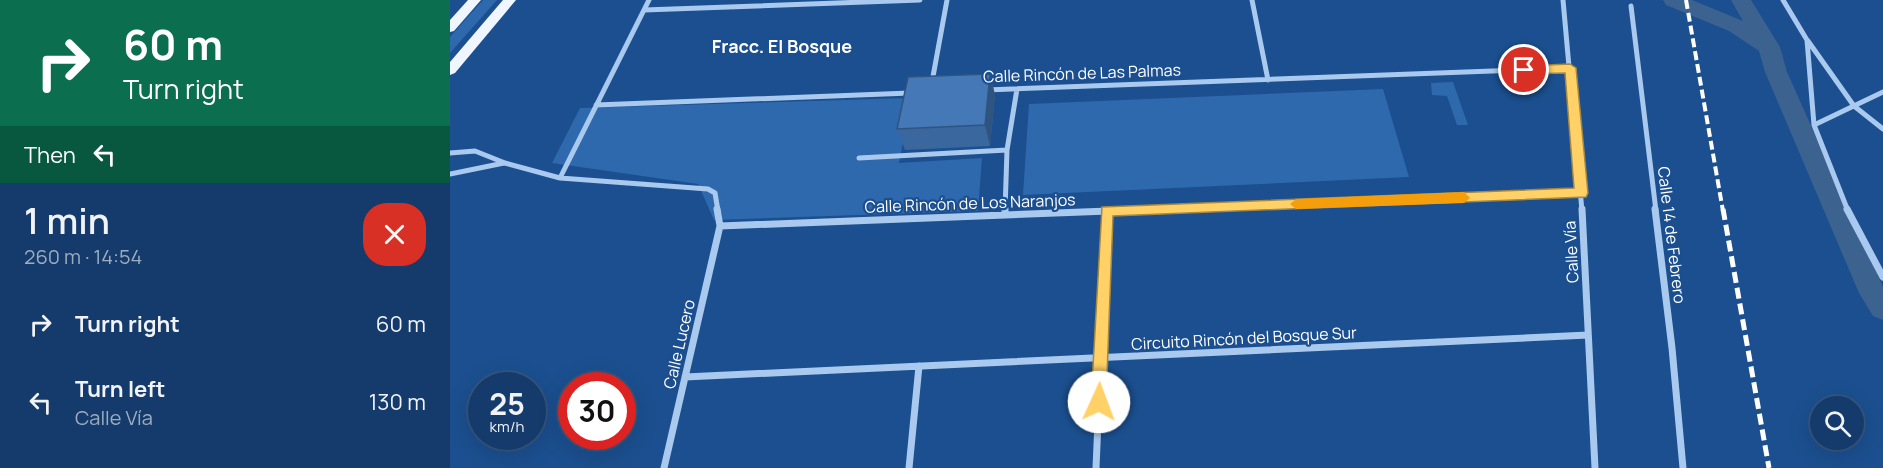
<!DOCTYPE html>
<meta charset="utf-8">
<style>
:root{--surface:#143b6b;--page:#214673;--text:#f1f3f6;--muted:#9dadc1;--line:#33557e}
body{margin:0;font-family:Manrope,sans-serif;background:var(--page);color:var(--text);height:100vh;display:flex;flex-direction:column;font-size:22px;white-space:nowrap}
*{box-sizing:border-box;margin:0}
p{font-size:20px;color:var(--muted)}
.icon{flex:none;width:33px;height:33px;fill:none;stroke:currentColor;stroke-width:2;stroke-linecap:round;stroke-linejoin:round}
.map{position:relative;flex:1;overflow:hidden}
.side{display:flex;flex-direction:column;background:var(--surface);width:450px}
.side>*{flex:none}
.banner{background:#0b6e4f;color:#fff;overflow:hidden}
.buttons{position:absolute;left:1360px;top:396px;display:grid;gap:12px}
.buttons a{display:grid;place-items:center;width:54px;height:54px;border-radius:50%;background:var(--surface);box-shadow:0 6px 24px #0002,0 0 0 2px var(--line);font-size:30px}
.speed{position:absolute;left:18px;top:372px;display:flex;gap:12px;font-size:30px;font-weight:700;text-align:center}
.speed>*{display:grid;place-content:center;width:78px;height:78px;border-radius:50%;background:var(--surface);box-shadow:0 6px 24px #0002,0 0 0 2px var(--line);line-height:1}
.speed small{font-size:15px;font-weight:400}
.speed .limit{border:9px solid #d22;background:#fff;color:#111}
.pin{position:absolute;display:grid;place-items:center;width:51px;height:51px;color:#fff;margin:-26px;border:3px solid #fff;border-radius:50%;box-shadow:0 2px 6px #0007}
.me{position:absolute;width:66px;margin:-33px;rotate:2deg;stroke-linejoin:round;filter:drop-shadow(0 0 4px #0008)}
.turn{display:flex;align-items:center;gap:21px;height:126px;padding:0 24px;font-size:27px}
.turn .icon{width:78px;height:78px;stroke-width:2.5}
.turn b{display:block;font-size:42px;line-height:51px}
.then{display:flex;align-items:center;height:57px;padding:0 24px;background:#0003;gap:12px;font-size:22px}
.round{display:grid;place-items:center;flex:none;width:63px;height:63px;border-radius:24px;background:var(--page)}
.head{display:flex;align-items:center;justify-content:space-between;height:102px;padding:0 24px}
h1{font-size:36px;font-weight:600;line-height:45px}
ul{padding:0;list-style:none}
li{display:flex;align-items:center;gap:18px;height:78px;padding:0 24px}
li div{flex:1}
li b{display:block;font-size:22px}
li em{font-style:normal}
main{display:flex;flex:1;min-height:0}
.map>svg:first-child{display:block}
.green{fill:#2e69ad}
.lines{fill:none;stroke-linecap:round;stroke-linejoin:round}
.canal{fill:#3c6290;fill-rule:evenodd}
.minor-far1{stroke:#a9c9ee;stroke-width:5}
.minor{stroke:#a9c9ee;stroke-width:7}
.primary{fill:#f0f6ff;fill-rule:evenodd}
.rail-far1{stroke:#fff;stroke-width:4;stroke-dasharray:9 4;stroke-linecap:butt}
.rail{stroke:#fff;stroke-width:5;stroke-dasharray:11 5;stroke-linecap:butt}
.wall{fill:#3a679d}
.shaded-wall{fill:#305480}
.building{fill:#4478b7;stroke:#305480;stroke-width:1.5}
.route{fill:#ffd166;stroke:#a68842;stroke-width:1.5}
.slow{fill:#f59e0b}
.labels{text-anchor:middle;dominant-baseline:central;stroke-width:4.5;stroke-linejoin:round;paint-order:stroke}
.street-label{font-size:16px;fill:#fff;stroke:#1b4f8f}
.neighbourhood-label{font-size:18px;font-weight:bold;fill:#fff;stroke:#1b4f8f}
</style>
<main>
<section class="side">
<div class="banner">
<div class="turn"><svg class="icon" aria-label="right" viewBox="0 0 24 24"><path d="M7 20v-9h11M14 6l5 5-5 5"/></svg><div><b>60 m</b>Turn right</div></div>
<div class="then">Then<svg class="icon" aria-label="left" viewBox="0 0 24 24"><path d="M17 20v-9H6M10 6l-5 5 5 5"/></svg></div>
</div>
<div class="head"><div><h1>1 min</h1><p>260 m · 14:54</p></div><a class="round" style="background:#d93025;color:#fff"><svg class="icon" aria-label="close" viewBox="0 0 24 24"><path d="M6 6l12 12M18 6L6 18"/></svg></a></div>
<ul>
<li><svg class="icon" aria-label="right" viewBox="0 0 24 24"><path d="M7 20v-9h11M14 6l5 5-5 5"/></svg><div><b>Turn right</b></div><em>60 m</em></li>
<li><svg class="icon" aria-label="left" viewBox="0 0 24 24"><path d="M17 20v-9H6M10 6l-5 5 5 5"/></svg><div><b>Turn left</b><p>Calle Vía</p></div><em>130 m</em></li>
</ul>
</section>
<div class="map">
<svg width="1433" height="468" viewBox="0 0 1433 468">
<rect width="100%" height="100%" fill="#1b4f8f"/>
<path class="green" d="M33,0H47L0,53V37Z
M1003,82L1018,125H1007L997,96L982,95L981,83Z
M933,89L959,177L573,195L579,104Z
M461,98L449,163L532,158L528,211L264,220L248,184L102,163L130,108Z"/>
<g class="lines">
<path class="canal" d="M1213,0H1242L1293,21L1281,0H1301L1330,47L1337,72L1433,287V320L1423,316L1409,293L1315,72L1309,51L1279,31L1216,5Z"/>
<path class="minor-far1" d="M802,0L818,80
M1113,0L1132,211
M1333,0L1357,40L1364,125L1398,211
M1181,6L1206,211
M194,10L470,0
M1358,41L1404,106L1433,129
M482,82L497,0
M536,90L1120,68
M146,105L460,93
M1364,125L1433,92
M0,153L25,151L55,163L110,178L258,189L265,193L268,211
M409,158L557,150
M0,174L54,163
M110,178L199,0
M555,211L557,150L567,89
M673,211L1131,193"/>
<path class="minor" d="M1132,209L1145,468
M1205,209L1222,348L1233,468
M1397,209L1433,277
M555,215V209
M270,226L712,209
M235,377L1138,335
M214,468L270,226L267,209
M459,468L469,366
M646,468L657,211"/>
<path class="primary" d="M18,0H31L4,31L0,32V20Z
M53,0H66L5,73L0,75V62Z"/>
<path class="rail-far1" d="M1236,0L1273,211"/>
<path class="rail" d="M1273,209L1319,468"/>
</g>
<path class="wall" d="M540,74L545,95L540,146L455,150L447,129Z"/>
<path class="shaded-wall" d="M540,74L545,95L540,146L535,125Z"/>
<path class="building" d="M540,74L535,125L447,129L458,77Z"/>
<path class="route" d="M1120,64L1126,68L1138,193L1136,197L663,216L656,402L654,407L649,409L643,407L641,402L652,207L1124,188L1115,73L1074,74L1068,70L1074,66Z"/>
<path class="slow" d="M1014,192L1020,198L1014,203L846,209L840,204L846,199Z"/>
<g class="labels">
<g class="street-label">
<text transform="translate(632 73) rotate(-2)">Calle Rincón de Las Palmas</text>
<text transform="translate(520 203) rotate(-2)">Calle Rincón de Los Naranjos</text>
<text transform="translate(1222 235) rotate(83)">Calle 14 de Febrero</text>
<text transform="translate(1121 252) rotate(-93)">Calle Vía</text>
<text transform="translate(794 338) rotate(-3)">Circuito Rincón del Bosque Sur</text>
<text transform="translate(229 344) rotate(-77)">Calle Lucero</text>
</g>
<g class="neighbourhood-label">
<text x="332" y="46">Fracc. El Bosque</text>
</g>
</g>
</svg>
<div class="buttons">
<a><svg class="icon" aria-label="search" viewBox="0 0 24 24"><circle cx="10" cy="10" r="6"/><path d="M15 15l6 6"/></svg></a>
</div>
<div class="speed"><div>25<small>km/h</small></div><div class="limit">30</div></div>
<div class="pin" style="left:1074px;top:70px;background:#d93025"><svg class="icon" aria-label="arrive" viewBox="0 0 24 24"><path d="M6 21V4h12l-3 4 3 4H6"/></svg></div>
<svg class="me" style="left:649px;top:402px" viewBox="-20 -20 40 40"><circle r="19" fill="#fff"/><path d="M0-13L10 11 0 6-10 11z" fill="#ffd166"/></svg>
</div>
</main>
